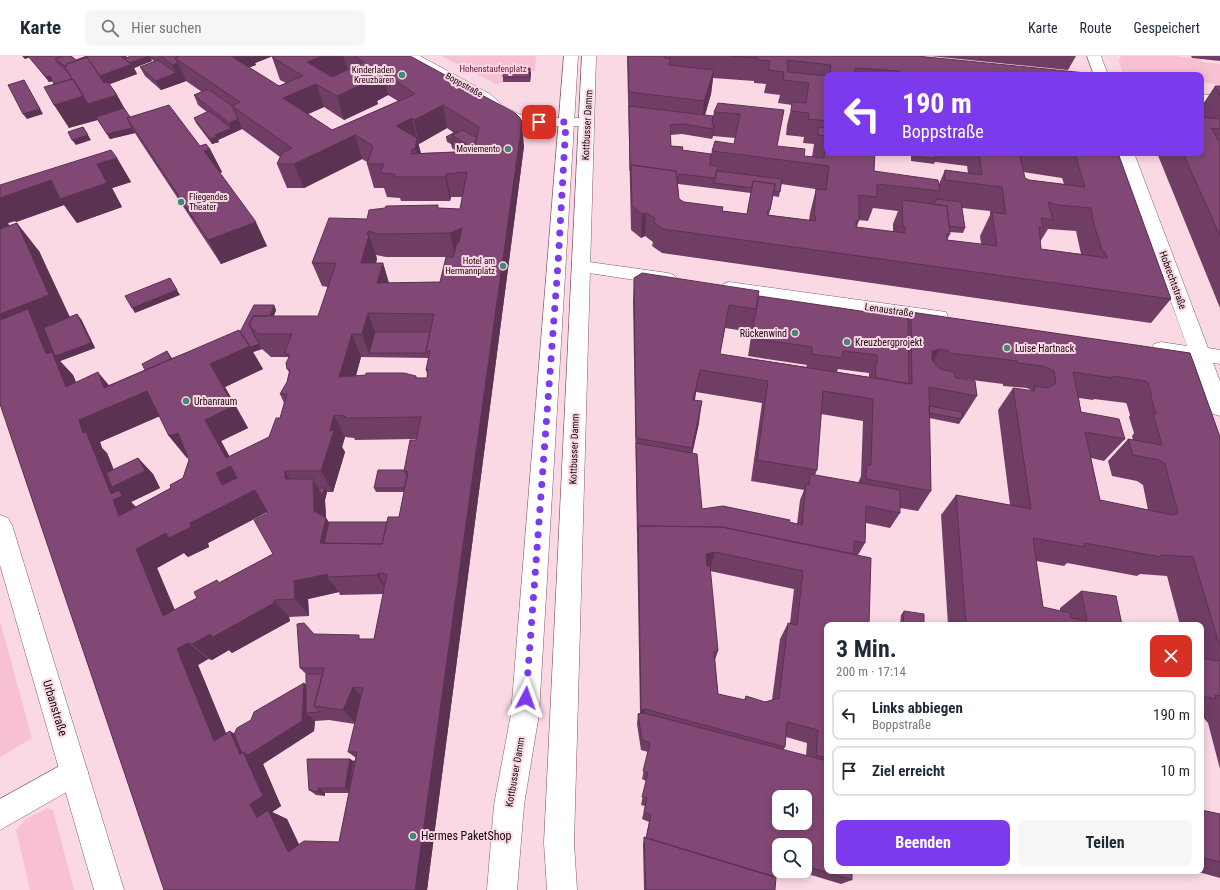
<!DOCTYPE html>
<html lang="de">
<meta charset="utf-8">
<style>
:root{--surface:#fff;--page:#f6f6f7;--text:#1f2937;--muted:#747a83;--line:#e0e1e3;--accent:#7c3aed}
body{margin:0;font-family:"Roboto Condensed",sans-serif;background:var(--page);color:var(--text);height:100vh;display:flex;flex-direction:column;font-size:15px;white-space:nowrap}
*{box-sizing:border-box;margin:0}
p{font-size:13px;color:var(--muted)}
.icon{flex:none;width:22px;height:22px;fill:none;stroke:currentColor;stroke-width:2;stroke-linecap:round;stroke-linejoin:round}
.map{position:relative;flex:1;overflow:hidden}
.sheet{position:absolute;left:824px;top:566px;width:380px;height:252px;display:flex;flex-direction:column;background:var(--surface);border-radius:8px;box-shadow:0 2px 10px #0003}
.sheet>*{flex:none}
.top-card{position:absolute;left:824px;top:16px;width:380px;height:84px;border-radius:8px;box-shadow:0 2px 10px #0003;background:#7c3aed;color:#fff;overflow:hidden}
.buttons{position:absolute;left:772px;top:734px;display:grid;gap:8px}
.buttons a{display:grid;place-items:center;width:40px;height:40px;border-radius:8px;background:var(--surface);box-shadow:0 2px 10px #0003;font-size:20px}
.pin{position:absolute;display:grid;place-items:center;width:34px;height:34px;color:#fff;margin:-17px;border-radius:8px;box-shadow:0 2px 6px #0006}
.me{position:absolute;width:44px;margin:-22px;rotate:4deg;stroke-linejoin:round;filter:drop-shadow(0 0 3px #0008)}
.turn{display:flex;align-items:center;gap:14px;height:84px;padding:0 12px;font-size:18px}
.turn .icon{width:52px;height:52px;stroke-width:2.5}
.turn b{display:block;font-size:28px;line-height:34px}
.round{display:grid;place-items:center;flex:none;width:42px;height:42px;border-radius:8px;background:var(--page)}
.headline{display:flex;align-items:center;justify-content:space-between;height:68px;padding:0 12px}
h1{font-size:24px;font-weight:700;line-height:30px}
.primary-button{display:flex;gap:8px;margin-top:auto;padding:8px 12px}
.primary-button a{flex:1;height:46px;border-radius:8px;background:var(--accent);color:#fff;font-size:16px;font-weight:700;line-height:46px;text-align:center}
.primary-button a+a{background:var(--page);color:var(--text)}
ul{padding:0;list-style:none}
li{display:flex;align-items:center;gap:12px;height:50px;margin:0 8px 6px;padding:0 4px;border:2px solid var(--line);border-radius:8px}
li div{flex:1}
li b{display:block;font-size:15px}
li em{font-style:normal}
header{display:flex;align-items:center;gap:24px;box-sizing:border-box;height:56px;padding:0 20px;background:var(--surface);border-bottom:1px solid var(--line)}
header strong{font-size:19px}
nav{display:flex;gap:22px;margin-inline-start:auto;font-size:14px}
.search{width:280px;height:36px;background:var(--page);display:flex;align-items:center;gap:10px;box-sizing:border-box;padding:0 14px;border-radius:8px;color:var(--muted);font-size:15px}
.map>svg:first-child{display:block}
.green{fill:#f7c0d3}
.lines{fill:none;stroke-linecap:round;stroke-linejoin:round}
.minor-casing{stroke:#865869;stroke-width:1}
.major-casing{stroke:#865869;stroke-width:1}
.minor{fill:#fff;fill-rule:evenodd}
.major{fill:#fff;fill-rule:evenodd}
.wall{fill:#703e65;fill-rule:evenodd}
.shaded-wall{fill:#5b3252}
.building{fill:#824875;stroke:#5b3252;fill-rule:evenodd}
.route{stroke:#7c3aed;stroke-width:7;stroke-dasharray:0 12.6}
.poi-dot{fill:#458677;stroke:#fad9e4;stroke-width:1.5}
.labels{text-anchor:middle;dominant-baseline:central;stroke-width:4;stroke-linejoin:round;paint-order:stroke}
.far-park-label{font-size:9px;fill:#6d1340;stroke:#fad9e4}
.far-poi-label{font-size:9px;fill:#16050c;stroke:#fad9e4;text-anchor:end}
.far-street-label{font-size:9px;fill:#16050c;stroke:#fad9e4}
.street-label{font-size:10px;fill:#16050c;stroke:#fad9e4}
.poi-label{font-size:10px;fill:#16050c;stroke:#fad9e4;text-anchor:start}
.near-street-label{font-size:12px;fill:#16050c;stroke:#fad9e4}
.near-poi-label{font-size:12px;fill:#16050c;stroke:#fad9e4;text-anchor:start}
</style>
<header>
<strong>Karte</strong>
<div class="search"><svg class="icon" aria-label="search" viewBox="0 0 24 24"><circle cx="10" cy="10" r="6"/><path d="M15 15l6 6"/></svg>Hier suchen</div>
<nav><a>Karte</a><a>Route</a><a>Gespeichert</a></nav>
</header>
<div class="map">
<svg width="1220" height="834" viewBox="0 0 1220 834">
<rect width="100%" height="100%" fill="#fad9e4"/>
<path class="green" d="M441,0H536L535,15H516L503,26L496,28Z
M1120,0H1175L1200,3L1202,6L1220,8V29L1202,26L1201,27V19H1131L1123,16L1118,4L1121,3Z
M0,565L32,682L0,701Z
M47,752L53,754L74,834H30L16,774L26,763Z"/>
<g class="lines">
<g class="minor-casing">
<path id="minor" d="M403,0H420L490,38L503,50L521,59L533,62H587L592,63L594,66L592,69L587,70H533L511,65L493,56L480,44L405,3Z
M1087,0H1101L1108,19H1094Z
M1201,38L1220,40V48L1201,46Z
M1118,97H1134L1208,292L1220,294V308L1213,307L1220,325V360L1213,358L1210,352L1193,304L1154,298L1151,293L1154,288L1161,286L1187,290Z
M582,205L668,217L674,219L677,223L674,227L668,229L576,215L573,211L576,207Z
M729,226L939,255L946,256L948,261L946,266L939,267L723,236L720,232L723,228Z
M74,702L84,706L88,716L84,726L0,774V743Z"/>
</g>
<g class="major-casing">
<path id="major" d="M564,0H578L539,658L524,749L517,834H487L494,749L511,658Z
M582,0H596L574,787L577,834H547L544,787Z
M0,459L8,462L12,469L124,834H94L0,509Z"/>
</g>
<use href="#minor" class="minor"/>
<use href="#major" class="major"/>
</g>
<path class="wall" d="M22,0H71L76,4L87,0H126L127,1L131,0H273L255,7L256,9L249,11L279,30L286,27L280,24L272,1L274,0H410L524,90L427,834H164L0,348V129L117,102L131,126L112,132L122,151L77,167L64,149L16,166L15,165L8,167L9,170L39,195L70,261L81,263L95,292L60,305L73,319L76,326L109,329L172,302L240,276L274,249L276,254L274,260H318L328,231L322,230L312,207L367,163L439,152L460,153L462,141H451L450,145H401L400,142L387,141L384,132H374L367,108V106L362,103L304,132H287L277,108L280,101L242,73L218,84L219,86L212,88L196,67L194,62L207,56L198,49L194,39L202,36L186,25L161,34L145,20L140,11L154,5L151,3L152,5L134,12L137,18L109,28L117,39L124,52L130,61L200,90L210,93L222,116L220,117L267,190L221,208L140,85L135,77L110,83L94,58L69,72L54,28L53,25L49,26L29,1L25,3ZM388,39L398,45L332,74L308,58L324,51L344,64L378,48L377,45ZM447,72L454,77L446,81L447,86L451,88L452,92L456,95V96L421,97L418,87L419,88ZM376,199L386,201H446L440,226L389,227L383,207H376L377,203ZM262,293L271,301H288V303L287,313L289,316L287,326L280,338L284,347L280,362L269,381L230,401L221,385L248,372L225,331L263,313L253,296ZM361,301L428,302L426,314L427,318V322L356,320ZM159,360L169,380L187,402L188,401L189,404L183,422L171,432L136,451L131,446L160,432L153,418L138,402L114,414L107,397L102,392L100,386ZM345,381L354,382L355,384L416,383L404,414L374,432L376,436H404L399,461L387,466H329L326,462L325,444L327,436H333L345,396L342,391ZM268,456V457L273,498L220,526L197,542L175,554L157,512L184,497L188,501L209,491L208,487ZM339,536L340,539L383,538L374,583H362L314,578L300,612L306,618V629L304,627L251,664L234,678L230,675L226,677L198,609L208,603L212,604L229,594L232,597L290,565L289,561L309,560L308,543ZM329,664L355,668L348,696L356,702L355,705H353L350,703L309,734L316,739L325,740V737H349L339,786L299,789L287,763L272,756L281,750L263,708L314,675L315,665Z
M627,0H917L1090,19H827V97L874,115L939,128L945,114L968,117L967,110L935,106L934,108L911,105V97H1118L1171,243L1151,267L662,197L652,190L653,186L645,180L641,182L631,174ZM713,22L754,25V27L766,28L764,37L780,39L778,47L792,49L787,69L786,79L804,81L803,87L814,88L812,101L804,100L777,90L784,54L714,56L713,60L705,59L711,38ZM682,78L712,83L713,80L735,82L734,88L712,95L711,98L683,94V91L671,90V79ZM1023,116L1062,122L1064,128L1029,124L1025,122ZM678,128L751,137L747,158L722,155L684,146L679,143L678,130ZM781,128L822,134L816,133L810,157L809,164L769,159L773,140L779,141ZM873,152L898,155L893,168V176L857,171L859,164L868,165ZM962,152L990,155V159L980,180L981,188L947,184L950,178L949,176L963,177L965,172ZM1048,173L1076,175L1081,198L1041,193L1040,186Z
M930,0H1076L1068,14Z
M1191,0H1220V5L1192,2Z
M531,17L530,26H503V21Z
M1215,30H1220V252L1157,97H1201L1203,62L1201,57V51Z
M634,222L908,262L911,256L1190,297L1220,381V713L1208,667L1201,659V569H1180L1167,520L1140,518L1137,520L1067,507L1064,510L1036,505L1043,551L1060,555V552L1081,535L1122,569H948L941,459L956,439L1010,449L998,354L1013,332L1031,335V334L1027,332L1003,330V328L956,322L977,340L963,362H962V363L959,368L929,362L931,435L918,455L900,452V457L890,472L866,467L865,487L858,499L827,569V815L852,824L841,828L798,815H805V789H779V809L776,808L774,821L775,834H644L643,789L644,781L646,782L649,766L642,763L645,750L641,749L646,725L642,723L648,696L641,694L637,668L638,658L640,657L633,245ZM725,272L751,276L752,274L748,300L807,309L806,311L720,298ZM838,313L869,317V321L837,316ZM696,336L762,347L751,425L804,434L800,444L797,468L789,466L702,453L692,397L699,367L695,344ZM1079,342L1093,344L1094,343L1126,347L1127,349L1130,359L1129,361L1134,377L1132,380L1133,384L1128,383L1108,405L1112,420L1137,425L1143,429L1148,454L1100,444L1091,402L1104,405L1125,383L1081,356ZM821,358L863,365L861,420L858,427L815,419L817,414ZM710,515L794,533L790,567H788L780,583L772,644L765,646L746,640L744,644L718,638L715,604L718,595ZM786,681L807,687L806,700L783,694L785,691Z
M904,555L924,569H900L901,559Z
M1201,754L1220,758V822L1195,815H1201Z"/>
<path class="shaded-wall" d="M23,0H33L25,3Z
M119,0H126L130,6Z
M150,0L152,5L134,12L137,18L105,30L99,20L128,8Z
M225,0H273L255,7L256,9L233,18Z
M322,0H343L348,16L316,28L324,51L292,65L283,42L315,28L307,6Z
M178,7L186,25L181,27L172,9Z
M530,12L531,17L530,26L529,21Z
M714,14L711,38L702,69L704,45Z
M382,15L388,39L377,45L378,48L344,64L337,40Z
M176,17L181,27L161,34L156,25Z
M50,20L53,25L49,26L46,21Z
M24,24L43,58L27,63L23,58Z
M117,39L127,57L99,66L88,48Z
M84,40L98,64L69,72L54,49Z
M443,49L447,72L419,88L414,64Z
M412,62L417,84V82L423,106L420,116L415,93L396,70Z
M238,63L242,73L218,84L219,86L212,88L210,83L215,79L231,72L229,67Z
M522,66L524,90L427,834H415Z
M714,70L713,80L712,83L713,73Z
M83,71L91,84L76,89L72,84Z
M132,72L135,77L110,83L107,78Z
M355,79L362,103L304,132L294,108Z
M210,93L222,116L216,119L204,95Z
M117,102L131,126L112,132L122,151L77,167L64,149L16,166L15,165L8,167L23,201L0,194V142L51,124Z
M446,118L451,141L450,145L445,121Z
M679,118L678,128L677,132L678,122Z
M646,157L645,180L641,182L642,158Z
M256,166L267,190L221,208L208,184Z
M17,167L39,195L72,267L77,258L81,263L95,292L60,305L73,319L87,353L0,295V258Z
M462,172L466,196L455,201L450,177Z
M368,175L377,203L369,231L361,207Z
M383,207L390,231L377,227Z
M170,222L180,239L135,257L132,252Z
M274,249L276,254L267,278H263Z
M368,257L377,281L369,297L371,302L362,278Z
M352,278L361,301L349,344L339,321Z
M259,288L262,293L253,296L263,313L225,331L248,372L221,385L242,424L226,402L165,358L100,386L102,392L107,397L119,428L138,402L153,418L160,432L131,446L139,454L119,460L111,438L83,377L79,364L104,332L98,316L117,339L167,295L174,305L210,308L250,290Z
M940,293L928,316L932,295Z
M700,314L696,336L690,366L693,344Z
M702,345L699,367L689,413L692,392Z
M334,359L345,381L342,391L345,396L333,436L321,415L330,375Z
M178,377L195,398L187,402L169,380Z
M231,410L255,434L270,454L208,487L209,491L188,501L184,497L157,512L184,577L163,560L136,493L166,477L190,467L222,429L216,417Z
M285,415L298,436L285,423Z
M313,423L322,440L325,432L327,436L325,444L326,462L338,482L336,492L320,487L314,455Z
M715,496L710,514L701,517L706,498Z
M378,517L388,535V538L377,519Z
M328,518L327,521L339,536L308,543L309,560L295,543L294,525Z
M274,544L289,561L290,565L232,597L229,594L212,604L192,588Z
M188,587L208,603L198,609L234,697L214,685L177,593Z
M304,627L315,638L314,650L306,657L315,665L314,675L263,708L281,750L272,756L287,763L306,803L288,796L257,762L250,748L240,699L230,675L249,687Z
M353,631L366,645L357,668L343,654Z
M645,653L643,667L640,668L641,654Z
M350,703L356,707L348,734L345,732Z
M318,732L325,737V740L318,736Z"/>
<path class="building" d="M28,0H63L55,3L58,7L68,16L72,23L54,28L50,20L46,21Z
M63,0H71L76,4L87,0H120L132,8L100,20L87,1L67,8L66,11L55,3Z
M131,0H149L130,7L124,3Z
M161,0H179L175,2L178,7L172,9Z
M179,0H231L279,30L303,20L272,1L274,0H322L307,6L332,21L364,6L354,0H410L515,57L520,62L522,66L415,834H164L0,348V264L28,253L46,298L52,296L66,331L98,316L104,332L239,274L250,290L210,308L234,350L205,364L226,402L269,381L276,362H280L287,338H280L287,326L290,314L287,313L286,307L290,299L286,298L285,296L292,278H258L249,269L253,260H318L336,207H312L329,162L367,163L369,154L385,152L386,150L438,149V152L460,153L467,116L446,118L445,121H394L395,118L380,117L384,108H367L373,90L355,79L294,108H277L282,97L292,92L232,50L240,46L175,2ZM382,15L415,38L332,74L283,42L316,28L337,40L372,24L369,23ZM443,49L479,71L475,90H477L476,95L411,98L412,93H415L417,82L396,70L412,62L414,64ZM462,172L459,187H457L453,201H446L440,226L377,227L383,207H361L369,179H367L368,175L378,178L450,177ZM368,257L434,258L426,295H430L426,314L428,313L427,322H416V320L404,317H366V319L339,321L352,278H362ZM147,335L169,380L178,377L189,404L183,422L170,429L171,432L119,460L113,444L122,440L119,434L111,438L86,376L83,377L79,364ZM334,359L345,360V362L421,361L416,384H410L404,415L408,416L399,461H388L382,488L320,487L326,462L314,455L313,423H285V415H321L334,374L330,375ZM231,410L237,422L222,429L216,417ZM255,434L268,457L254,464L273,498L219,527L217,524L194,536L197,542L163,560L136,493L166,477L169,482L191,471L190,467ZM378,517L387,518L374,583H359V579L314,578L304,567L297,568L300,612H324L314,650L343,654L353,631L363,632L348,696H357L339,786L304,785L288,796L268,754L257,762L250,748L263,740L243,696L240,699L230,675L214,685L177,593L188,587L192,588L210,578L213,581L274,547V544L295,543L294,525L328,518L327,521L377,519Z
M628,0H664V2L671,3L669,9L714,14L704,45L629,36Z
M731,0H917L1086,17L1090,19H899V15L855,12V19H848L830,17L831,9L787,4L788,16L827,20V65L808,63L809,57L791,55L792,46L806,47L809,27L783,24L784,16L768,14L770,5L758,4V2Z
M87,1L104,27L108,26L117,39L88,48L65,11L67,8Z
M158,4L176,17L156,25L140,11Z
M504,12H530L529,21H503Z
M73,23L84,40L54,49L44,31Z
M24,24L40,53L23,58L8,29Z
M1215,30H1220V39Z
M208,33L232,50L238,63L229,67L194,39Z
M718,47L784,54L777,90L805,93L804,100L824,102L826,80L818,79V71L827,72V71V97H875L874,115L938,124L940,135L877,128V141L859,139V165H856V171L905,177V171H903L902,144L940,149L947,150L950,178H947V184L997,190L992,156L1006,158L1002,131L945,124V114L982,119L979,97H1019L1025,122L1029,124L1085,131L1075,98L1069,97H1118L1171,243L663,173L654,166L655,162L646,157L642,158L632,150L631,109L676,115L679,143L684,146L723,151L722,155L747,158L753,125L775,128L770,154H768L767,159L815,165L816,160H814L816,133L826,134L829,110L712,95L715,85L734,88L740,58L714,56ZM1048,146L1058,149L1091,152L1094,169L1103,196H1105L1107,202L1041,193L1039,171L1043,172L1041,162L1053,164Z
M169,49L200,90L206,88L210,93L204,95L256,166L208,184L127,62Z
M629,50L713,60L712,70H714L713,73L683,68L670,69L671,90L683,91L682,94L711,98L710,109L718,110L715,122L679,118L678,122L677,121L676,115L631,109V115H630Z
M124,52L130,61L127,62L132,72L107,78L96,61Z
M209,55L231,72L215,79L217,81L210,83L194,62Z
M1201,61L1220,63V73L1211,72L1220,87V180L1183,97H1201Z
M83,71L88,79L72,84L68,76Z
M463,74L477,82L475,90L476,95L464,96L466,88L452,79Z
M457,75L459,76L452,79L453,84L446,81Z
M455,85L465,91L464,96H456L457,91L451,87Z
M111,94L117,102L97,108L107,127L60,143L51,124L0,142V129Z
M913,97H935L936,103L913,100Z
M717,115L782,123L780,136L774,135L775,128L753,125L752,132L714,127Z
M938,141L937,143L961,146L965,172L949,170L947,150L934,148Z
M17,167L49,239L0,258V173Z
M642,217L759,235L756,253L729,249L720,298L912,328L911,256L1190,297L1220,381V591L1193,501L1161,499V501L1084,487L1085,491L1033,482L1043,551L1070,557L1071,562L1087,565L1081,535L1116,540L1122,569H966L956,439L1031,453L1013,332L1035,335L1034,330L1048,332L1056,327L1054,315L1043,310L1018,307V305L949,297V295L940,293L932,295V304L940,313L954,316L956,322L975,325L977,340L929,331L931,435L866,423L867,409H871L873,343L823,335L817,414L757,404L768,325L700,314L693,344L702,345L692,392L636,382L634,222ZM1073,316L1112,322V320L1146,325L1148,327L1152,339H1150L1156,358H1153L1162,389L1128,383L1133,399L1159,404L1165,408L1178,457L1173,459L1100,444L1085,376L1125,383L1119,363L1081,356Z
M170,222L177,234L132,252L125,240Z
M759,240L908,262L909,328L876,322L875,308H877V299L843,295L842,302L812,298V291L751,282Z
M254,249H274L270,260H253L249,269L259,288L250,291L240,276Z
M77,258L91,287L55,300L44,272Z
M375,276H430L426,295L427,297H369Z
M167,295L171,303L145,314L142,308Z
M929,350L962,356V363L929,357Z
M636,387L697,398L702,453L723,450L790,464L789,466L802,469L806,428L809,429L810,418L900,434V457L866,450L865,487L854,485V498L722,471L638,470V475Z
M138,402L145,415L112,431L106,417Z
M378,414H404V415L407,421L404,432H374Z
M318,432H325L322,440Z
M329,466H387L382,488L324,487Z
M638,470L722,471L871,502L869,569H827V702L816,699L818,674L787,666L785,691L645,653L641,654ZM715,496L803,515L797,569L788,567L779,642L765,646L746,640L745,644L718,638L714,596L718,595L714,551L710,510H707L706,498Z
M904,555L924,558V569H903Z
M1201,602L1219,605L1220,603V640L1215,639L1216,643L1201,640Z
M306,618H323L314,650L320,656L306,657Z
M304,627L302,665L248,699L243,696L242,697L234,678L237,672L251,664L254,656Z
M644,657L827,705V815H852V824L805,810V789H779V802H778L774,821L646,782L651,759L644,756L647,742L642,741L648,717L643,715L650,687L642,684L638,658ZM779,741H805V767H779Z
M307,703H350L345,732H318V736L309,734Z
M353,705H355L349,734H348Z
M1201,754L1220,758V806L1201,801Z
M644,781L776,821L775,834H646Z"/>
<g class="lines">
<path class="route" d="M526,642L558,208L566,66H539"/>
</g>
<g class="poi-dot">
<circle cx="402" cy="19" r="4"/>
<circle cx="508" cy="93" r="4"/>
<circle cx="181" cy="146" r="4"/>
<circle cx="503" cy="210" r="4"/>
<circle cx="795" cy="277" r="4"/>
<circle cx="847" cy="286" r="4"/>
<circle cx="1007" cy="292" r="4"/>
<circle cx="186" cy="345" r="4"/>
<circle cx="413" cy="780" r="4"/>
</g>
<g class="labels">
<g class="far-park-label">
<text x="493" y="13">Hohenstaufenplatz</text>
</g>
<g class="far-poi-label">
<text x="394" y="14">Kinderladen<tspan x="394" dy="10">Kreuzbären</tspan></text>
<text x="500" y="93">Moviemento</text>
<text x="189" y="141" text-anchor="start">Fliegendes<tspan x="189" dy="10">Theater</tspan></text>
<text x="495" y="205">Hotel am<tspan x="495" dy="10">Hermannplatz</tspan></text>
</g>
<g class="far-street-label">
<text transform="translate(464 29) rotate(29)">Boppstraße</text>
</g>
<g class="street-label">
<text transform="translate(587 69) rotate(-87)">Kottbusser Damm</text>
<text transform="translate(1173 224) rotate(70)">Hobrechtstraße</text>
<text transform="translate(889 254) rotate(8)">Lenaustraße</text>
<text transform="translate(574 393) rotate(-88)">Kottbusser Damm</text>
<text transform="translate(515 716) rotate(-80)">Kottbusser Damm</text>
</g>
<g class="poi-label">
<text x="787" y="277" text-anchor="end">Rückenwind</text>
<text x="855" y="286">Kreuzbergprojekt</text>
<text x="1015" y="292">Luise Hartnack</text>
<text x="194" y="345">Urbanraum</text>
</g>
<g class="near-street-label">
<text transform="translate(55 652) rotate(73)">Urbanstraße</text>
</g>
<g class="near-poi-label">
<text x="421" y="780">Hermes PaketShop</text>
</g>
</g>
</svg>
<div class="buttons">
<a><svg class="icon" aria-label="sound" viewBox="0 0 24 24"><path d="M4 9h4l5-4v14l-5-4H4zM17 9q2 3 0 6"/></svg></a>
<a><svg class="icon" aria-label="search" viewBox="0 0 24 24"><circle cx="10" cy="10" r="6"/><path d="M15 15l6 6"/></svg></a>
</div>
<div class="pin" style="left:539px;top:66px;background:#d93025"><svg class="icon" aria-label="arrive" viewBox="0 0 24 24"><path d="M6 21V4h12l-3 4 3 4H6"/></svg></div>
<svg class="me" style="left:526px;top:642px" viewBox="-20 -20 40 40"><path d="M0-17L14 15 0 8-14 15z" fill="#7c3aed" stroke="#fff" stroke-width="4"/></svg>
<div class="top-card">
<div class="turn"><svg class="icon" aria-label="left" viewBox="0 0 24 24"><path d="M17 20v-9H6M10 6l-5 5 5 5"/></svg><div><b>190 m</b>Boppstraße</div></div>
</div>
<section class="sheet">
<div class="headline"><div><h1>3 Min.</h1><p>200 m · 17:14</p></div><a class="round" style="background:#d93025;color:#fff"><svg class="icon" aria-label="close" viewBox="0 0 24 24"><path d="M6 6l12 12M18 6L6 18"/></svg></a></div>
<ul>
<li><svg class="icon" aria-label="left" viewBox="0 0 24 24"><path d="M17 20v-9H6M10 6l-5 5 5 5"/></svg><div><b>Links abbiegen</b><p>Boppstraße</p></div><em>190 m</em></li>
<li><svg class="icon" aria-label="arrive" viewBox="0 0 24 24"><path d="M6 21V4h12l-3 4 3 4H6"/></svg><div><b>Ziel erreicht</b></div><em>10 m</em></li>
</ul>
<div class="primary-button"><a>Beenden</a><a>Teilen</a></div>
</section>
</div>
